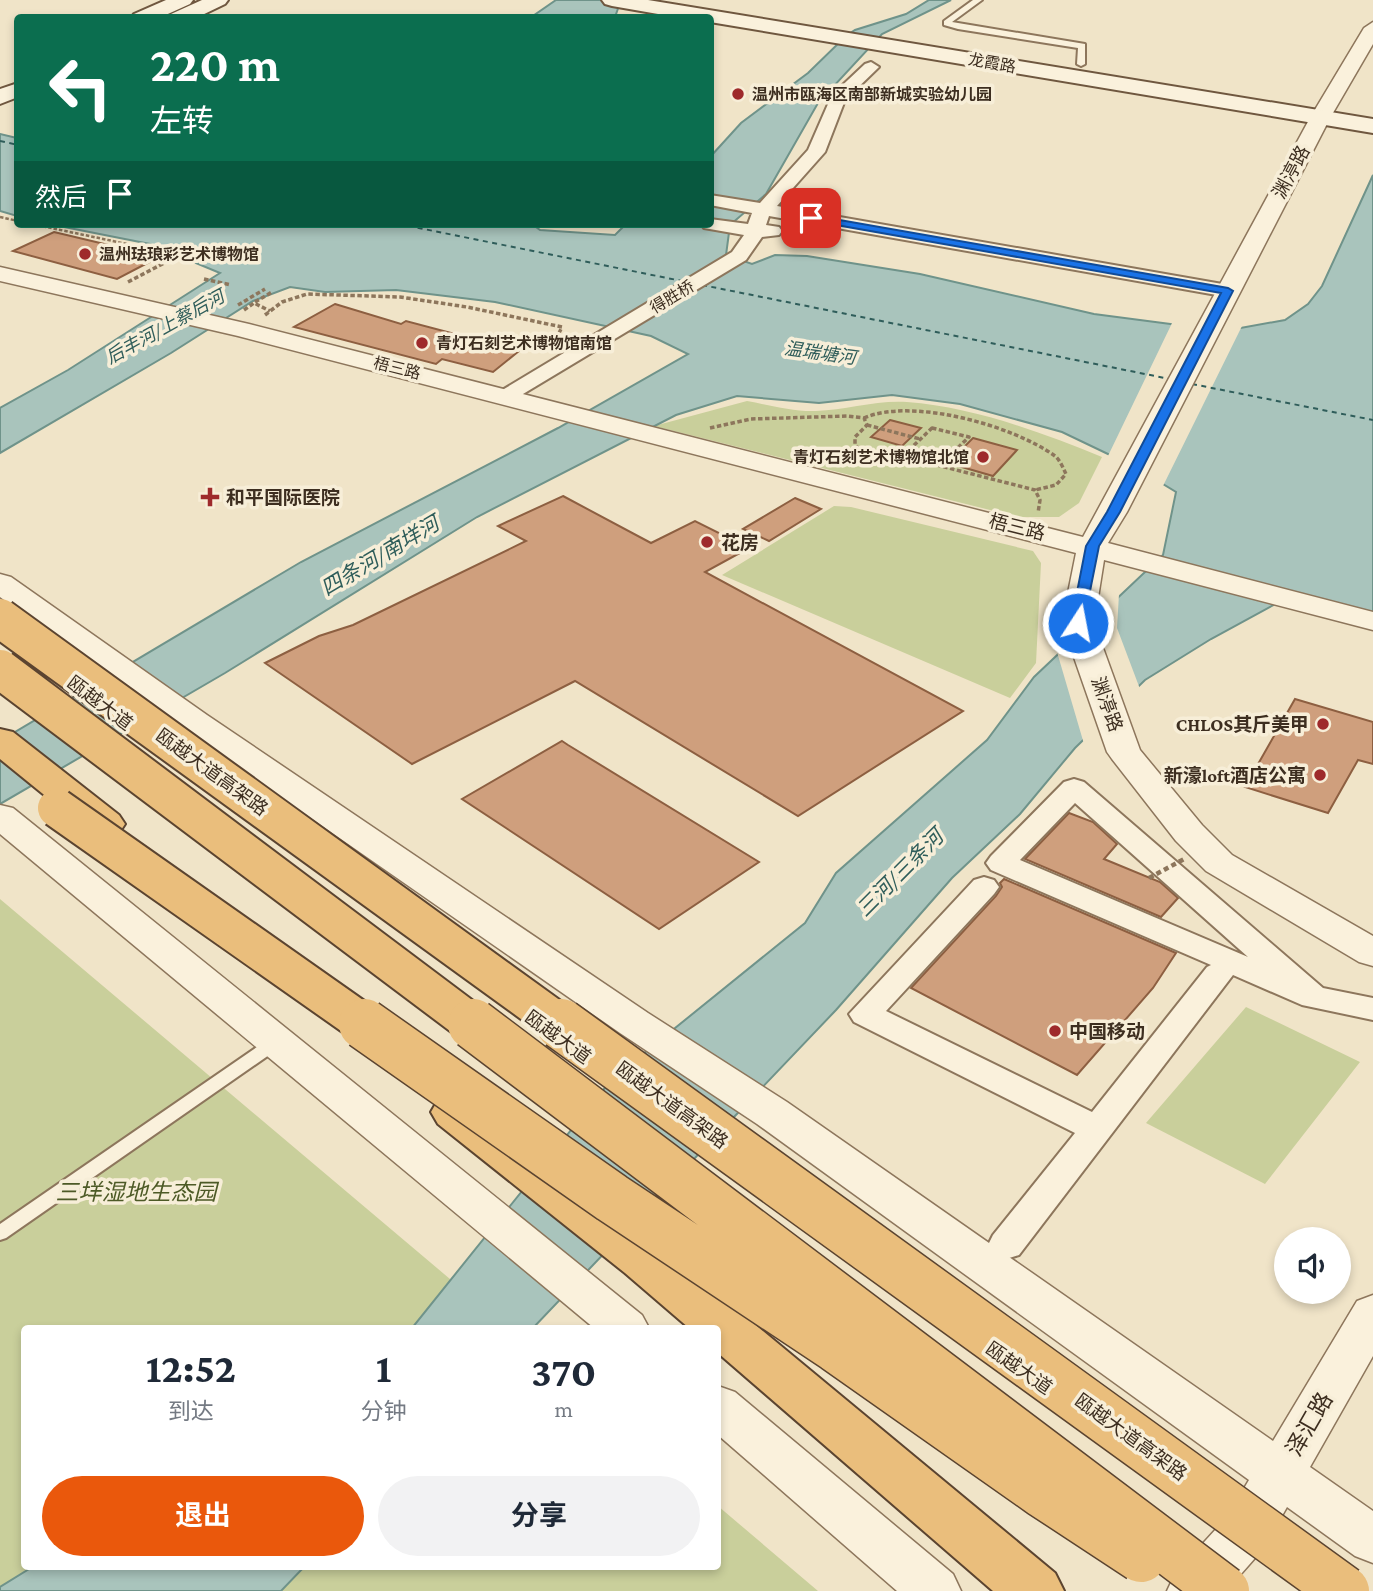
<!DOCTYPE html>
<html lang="zh">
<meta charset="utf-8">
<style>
:root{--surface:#fff;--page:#f2f2f3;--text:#1f2937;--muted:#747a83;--accent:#ea580c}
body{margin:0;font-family:"Crimson Pro","Noto Sans SC",serif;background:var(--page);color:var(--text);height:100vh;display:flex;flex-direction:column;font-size:26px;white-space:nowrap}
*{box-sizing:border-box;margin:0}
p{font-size:23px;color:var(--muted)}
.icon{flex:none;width:38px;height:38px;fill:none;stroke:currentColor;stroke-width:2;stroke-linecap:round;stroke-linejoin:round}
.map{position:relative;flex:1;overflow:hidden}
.details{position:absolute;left:21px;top:1325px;width:700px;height:245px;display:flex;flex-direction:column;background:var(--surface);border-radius:7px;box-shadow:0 4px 10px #0003}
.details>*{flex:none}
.guide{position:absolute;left:14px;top:14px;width:700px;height:214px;border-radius:7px;box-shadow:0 4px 10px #0003;background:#0b6e4f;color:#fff;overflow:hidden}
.fabs{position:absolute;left:1274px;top:1227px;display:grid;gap:14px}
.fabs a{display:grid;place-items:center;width:77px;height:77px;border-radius:50%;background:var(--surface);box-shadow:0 4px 10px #0003;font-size:35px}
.pin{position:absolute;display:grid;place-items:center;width:60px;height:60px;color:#fff;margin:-30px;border-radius:14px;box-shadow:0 4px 10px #0006}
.me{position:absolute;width:77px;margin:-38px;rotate:11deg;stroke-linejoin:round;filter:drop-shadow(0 0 5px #0008)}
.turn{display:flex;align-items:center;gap:24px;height:147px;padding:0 21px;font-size:32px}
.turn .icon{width:91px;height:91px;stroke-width:2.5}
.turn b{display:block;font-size:49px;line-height:60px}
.then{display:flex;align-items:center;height:66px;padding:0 21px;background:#0003;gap:14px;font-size:26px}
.eta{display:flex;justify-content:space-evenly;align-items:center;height:119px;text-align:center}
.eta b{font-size:42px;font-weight:700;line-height:49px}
.primary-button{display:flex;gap:14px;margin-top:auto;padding:14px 21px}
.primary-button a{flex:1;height:80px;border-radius:42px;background:var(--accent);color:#fff;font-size:28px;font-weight:700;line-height:80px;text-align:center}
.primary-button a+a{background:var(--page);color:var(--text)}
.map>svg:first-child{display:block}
.green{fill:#c9cf9b}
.water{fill:#a9c4bc;stroke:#6f938a;stroke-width:2}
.pier{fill:#f0e4c8}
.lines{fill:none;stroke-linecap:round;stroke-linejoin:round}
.ferry{stroke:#2f5d5a;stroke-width:2;stroke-dasharray:5 4.5;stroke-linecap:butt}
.building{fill:#cf9f7d;stroke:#8d5f41;stroke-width:2}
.service-casing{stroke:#8d765c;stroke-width:4}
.minor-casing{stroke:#8d765c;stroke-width:4}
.tertiary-casing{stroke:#8d765c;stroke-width:3}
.secondary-casing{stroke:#6f573f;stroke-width:4}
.trunk-casing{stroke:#5b4430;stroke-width:4}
.path-far1{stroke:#8d765c;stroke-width:2.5;stroke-dasharray:3.5 2;stroke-linecap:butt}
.path{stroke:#8d765c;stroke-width:3.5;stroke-dasharray:4.5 2.5;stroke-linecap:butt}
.service{fill:#faf1dc;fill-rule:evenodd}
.minor{fill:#faf1dc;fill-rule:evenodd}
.tertiary{fill:#faf1dc;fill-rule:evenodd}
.secondary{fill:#faf1dc;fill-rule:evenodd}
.trunk{fill:#eabe7c;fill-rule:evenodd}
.trunk-bridge-far1-casing{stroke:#5b4430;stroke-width:42;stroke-linecap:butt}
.trunk-bridge-casing{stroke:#5b4430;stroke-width:53;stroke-linecap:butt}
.path-bridge{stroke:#8d765c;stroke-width:4.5;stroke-dasharray:5 3.5;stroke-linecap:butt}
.trunk-bridge-far1{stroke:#eabe7c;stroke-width:38}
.trunk-bridge{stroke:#eabe7c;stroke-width:50}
.route{fill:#1a73e8;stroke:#114b97;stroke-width:2}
.poi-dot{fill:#9e2a2b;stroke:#f7eed8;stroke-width:2.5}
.labels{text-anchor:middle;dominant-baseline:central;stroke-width:7;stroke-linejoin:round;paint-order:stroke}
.far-street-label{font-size:16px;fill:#3d2e20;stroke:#f7eed8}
.far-poi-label{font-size:16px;font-weight:bold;fill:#3d2e20;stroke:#f7eed8;text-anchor:start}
.far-water-label{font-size:18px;font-style:italic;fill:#2f5d5a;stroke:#f7eed8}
.street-label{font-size:19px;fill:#3d2e20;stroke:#f7eed8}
.poi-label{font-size:19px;font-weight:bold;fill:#3d2e20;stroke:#f7eed8;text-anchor:start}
.water-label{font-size:21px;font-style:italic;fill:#2f5d5a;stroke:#f7eed8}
.near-park-label{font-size:23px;font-style:italic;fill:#4d5a26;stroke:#f7eed8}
.near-street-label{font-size:23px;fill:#3d2e20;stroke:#f7eed8}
</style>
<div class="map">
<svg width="1373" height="1591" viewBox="0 0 1373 1591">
<rect width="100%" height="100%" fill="#f0e4c8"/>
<path class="green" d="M747,401C769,405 794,412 816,411C846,410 876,400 907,402C973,407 1041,432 1102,457L1079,503L1059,517H1018L654,426Z
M834,506L851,507L1033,551L1041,563L1036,663L1010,698L722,575Z
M0,899L508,1328H24V1566H718V1506L818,1591H0Z
M1246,1007L1360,1062L1265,1184L1146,1123Z"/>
<path class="water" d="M556,0H621L615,17L530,18Z
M929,0H951L882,34L818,103L766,194L730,225L726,255L752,264L775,255L807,256L920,274L1094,314L1224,331L1285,320L1308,304L1322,286L1373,175V617L1290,596L1211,639L1145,680L1075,748L1020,814L952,878L836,1010L533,1328H412L612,1079L805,923L836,873L987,740L1034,677L1163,555L1176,492L1133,466L1062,432L960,404L892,395L819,403L737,396L676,415L477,517L225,673L0,804V741L301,562L558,428L688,354L651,336L495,302L396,290L325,292L290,287L253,301L171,353L0,453V408L68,370L220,273L150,244L49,224H532L540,230L615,235L626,224H710L711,156L741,123L808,73L846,36L855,30L906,14Z
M0,134L17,138V216L0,211Z
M34,1566H305L281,1591H0V1587Z"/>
<path class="pier" d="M1173,321L1224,327L1243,324L1162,488L1107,458Z
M1119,594L1117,628L1140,689L1084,744L1057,652Z"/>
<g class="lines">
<path class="ferry" d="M0,141L18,145
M399,224L682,281
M702,285L1170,379
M1192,384L1373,420"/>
</g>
<path class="building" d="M54,232L159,257L117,279L13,251Z
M335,304L401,324L406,321L519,351L493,372L442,359L436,364L294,327Z
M890,420L921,428L902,446L871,437Z
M973,438L1017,450L993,476L948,463Z
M563,496L651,543L695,521L749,548L705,572L963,711L798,816L575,681L412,764L265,663L319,636L353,625L526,541L498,526Z
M795,498L821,509L769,541L743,529Z
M1295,699L1373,722V764L1358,760L1328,813L1245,787Z
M562,741L568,745L759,862L659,929L462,799Z
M1069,813L1093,822L1117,844L1104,859L1160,882L1178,898L1161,917L1025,859Z
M1004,879L1176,953L1153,988L1077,1075L911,988L996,896L1002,887L1000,883Z"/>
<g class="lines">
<g class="service-casing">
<path id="service" d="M973,0H982L952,22L1085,44V64L1081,66L1077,64L1078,48L958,29L944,25V21Z
M276,1036L282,1038L284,1042L282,1046L6,1238L0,1240V1224L270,1038Z"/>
</g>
<g class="minor-casing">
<path id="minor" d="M871,62L879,67L845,100L825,152L777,206L1228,285L1238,291L1228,297L769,216L766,225L779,227L782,231L779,235L762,237L746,260L513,400H499L495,396L499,392L732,252L744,235L704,228L701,224H710V219L748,224L752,213L710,205V195L760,203L808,150L832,95L865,64Z
M1074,779L1084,782L1323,988L1373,998V1020L1302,1005L1233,975L1019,1255L1006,1259L993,1255L988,1245L993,1235L1075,1133L854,1022L849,1014L974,880L984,877L994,880L999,887L994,894L886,1011L1092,1112L1207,967L1211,965L991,870L986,863L991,856L1064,782ZM1075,803L1248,957L1020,860Z"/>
</g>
<g class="tertiary-casing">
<path id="tertiary" d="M1373,22V44L1330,118L1127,512L1108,543L1373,612V630L1104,560L1094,623L1140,750L1202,825L1232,855L1373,936V966L1359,962L1206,871L1176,841L1112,759L1107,752L1062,623L1076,553L238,336L0,281V267L249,324L1083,537L1310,118L1364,28Z
M0,574L11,577L207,715L648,1013L787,1102L1273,1441L1357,1301L1373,1295V1356L1310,1467L1373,1511V1563L1355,1556L1287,1507L1263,1549L1226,1591H1167L1175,1574L1227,1517L1249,1480L757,1124L620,1033L183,729L0,597Z
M0,805L13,808L642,1315L649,1328H594L0,834Z
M718,1386L735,1392L953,1574L961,1591H897L718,1435Z"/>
</g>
<g class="secondary-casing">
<path id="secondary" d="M166,0H193L190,4L159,18H131L134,14Z
M202,0H228L225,4L196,18H168L171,14Z
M602,0H648L1373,119V133L710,22V18H681L612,6L605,4Z
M18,83V97L0,104V89Z"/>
</g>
<g class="trunk-casing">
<path id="trunk" d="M0,729L13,732L119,815L125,824L119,833L105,836L91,833L0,759Z
M454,1095L470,1100L659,1245L1055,1573L1064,1591H993L718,1353V1328H689L625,1273L438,1124L431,1112L438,1100Z"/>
</g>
<path class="path-far1" d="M0,217L18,221
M32,224L146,248L159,257"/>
<path class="path" d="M204,279L231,285
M128,282L166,262L156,255
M255,302L272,292
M238,305L265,289
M244,310L254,303L270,311
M265,315L282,302L307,294L400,297L467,307L562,327L554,343
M864,418C912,397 1014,426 1055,456C1060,460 1063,468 1066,474L1056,485L1035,490
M867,425L920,439
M710,428L751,419L847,416L864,418L867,425L855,437V445L861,451L925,462L1035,490L1040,500L1038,513
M932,428L969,437L943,462L908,451Z"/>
<use href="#service" class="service"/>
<use href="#minor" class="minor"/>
<use href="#tertiary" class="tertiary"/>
<use href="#secondary" class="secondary"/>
<use href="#trunk" class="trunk"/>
<g class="trunk-bridge-far1-casing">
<path id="trunk-bridge-far1" d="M0,618L563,1026
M0,669L475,1026
M57,808L367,1026"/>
</g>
<g class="trunk-bridge-casing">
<path id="trunk-bridge" d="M364,1024L612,1198L836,1347L1042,1492L1141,1557
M473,1024L1224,1591
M561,1024L1344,1591"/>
</g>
<path class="path-bridge" d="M1149,878L1186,858"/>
<use href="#trunk-bridge-far1" class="trunk-bridge-far1"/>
<use href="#trunk-bridge" class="trunk-bridge"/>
</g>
<path class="route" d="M811,215L1228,288L1233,291L1120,512L1099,546L1083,626H1073L1071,623L1086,546L1107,512L1221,293L808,220L806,218Z"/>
<g class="poi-dot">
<circle cx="738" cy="94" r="7"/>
<circle cx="85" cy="254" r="7"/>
<circle cx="422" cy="343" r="7"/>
<circle cx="983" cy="457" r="7"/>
<path d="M206.5 486.5h7v7h7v7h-7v7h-7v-7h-7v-7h7z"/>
<circle cx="707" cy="542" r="7"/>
<circle cx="1323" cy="724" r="7"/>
<circle cx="1320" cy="775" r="7"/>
<circle cx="1055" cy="1031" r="7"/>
</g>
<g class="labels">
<g class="far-street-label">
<text transform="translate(992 63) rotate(10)">龙霞路</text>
<text transform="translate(672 297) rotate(-31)">得胜桥</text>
<text transform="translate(397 368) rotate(14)">梧三路</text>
</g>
<g class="far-poi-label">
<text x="752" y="94">温州市瓯海区南部新城实验幼儿园</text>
<text x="99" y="254">温州珐琅彩艺术博物馆</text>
<text x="436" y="343">青灯石刻艺术博物馆南馆</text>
<text x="969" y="457" text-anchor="end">青灯石刻艺术博物馆北馆</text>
</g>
<g class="far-water-label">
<text transform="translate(165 327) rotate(-29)">后丰河/上蔡后河</text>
<text transform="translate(820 353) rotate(8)">温瑞塘河</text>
</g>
<g class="street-label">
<text transform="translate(1291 172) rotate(-62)">渊渟路</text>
<text transform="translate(1017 527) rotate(14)">梧三路</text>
<text transform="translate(100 703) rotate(37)">瓯越大道</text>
<text transform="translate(1107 704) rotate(70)">渊渟路</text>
<text transform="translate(212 772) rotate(36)">瓯越大道高架路</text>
<text transform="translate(558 1037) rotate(36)">瓯越大道</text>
<text transform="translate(672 1105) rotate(36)">瓯越大道高架路</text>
<text transform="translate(1019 1368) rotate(35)">瓯越大道</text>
<text transform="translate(1131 1437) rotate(36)">瓯越大道高架路</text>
</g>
<g class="poi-label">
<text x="226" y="497">和平国际医院</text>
<text x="721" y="542">花房</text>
<text x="1309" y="724" text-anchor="end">CHLOS其斤美甲</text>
<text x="1306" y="775" text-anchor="end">新濠loft酒店公寓</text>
<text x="1069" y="1031">中国移动</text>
</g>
<g class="water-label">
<text transform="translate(380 556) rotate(-31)">四条河/南垟河</text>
<text transform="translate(900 873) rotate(-45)">三河/三条河</text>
</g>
<g class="near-park-label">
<text x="136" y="1192">三垟湿地生态园</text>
</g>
<g class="near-street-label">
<text transform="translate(1309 1424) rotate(-60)">泽汇路</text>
</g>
</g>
</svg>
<div class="fabs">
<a><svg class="icon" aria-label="sound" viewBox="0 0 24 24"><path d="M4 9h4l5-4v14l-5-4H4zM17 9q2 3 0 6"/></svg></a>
</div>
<div class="pin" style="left:811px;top:218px;background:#d93025"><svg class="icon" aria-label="arrive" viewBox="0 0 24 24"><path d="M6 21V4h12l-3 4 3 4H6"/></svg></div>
<svg class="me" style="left:1078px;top:623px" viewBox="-20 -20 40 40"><circle r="17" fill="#1a73e8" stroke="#fff" stroke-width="3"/><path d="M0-11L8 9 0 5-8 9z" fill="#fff"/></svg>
<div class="guide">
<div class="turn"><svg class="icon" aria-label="left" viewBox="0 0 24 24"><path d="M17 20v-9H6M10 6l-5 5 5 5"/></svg><div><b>220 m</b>左转</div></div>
<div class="then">然后<svg class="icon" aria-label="arrive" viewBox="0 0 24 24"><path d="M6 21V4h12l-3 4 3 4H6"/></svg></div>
</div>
<section class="details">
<div class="eta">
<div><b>12:52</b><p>到达</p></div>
<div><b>1</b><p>分钟</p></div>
<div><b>370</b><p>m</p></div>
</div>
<div class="primary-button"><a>退出</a><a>分享</a></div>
</section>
</div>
